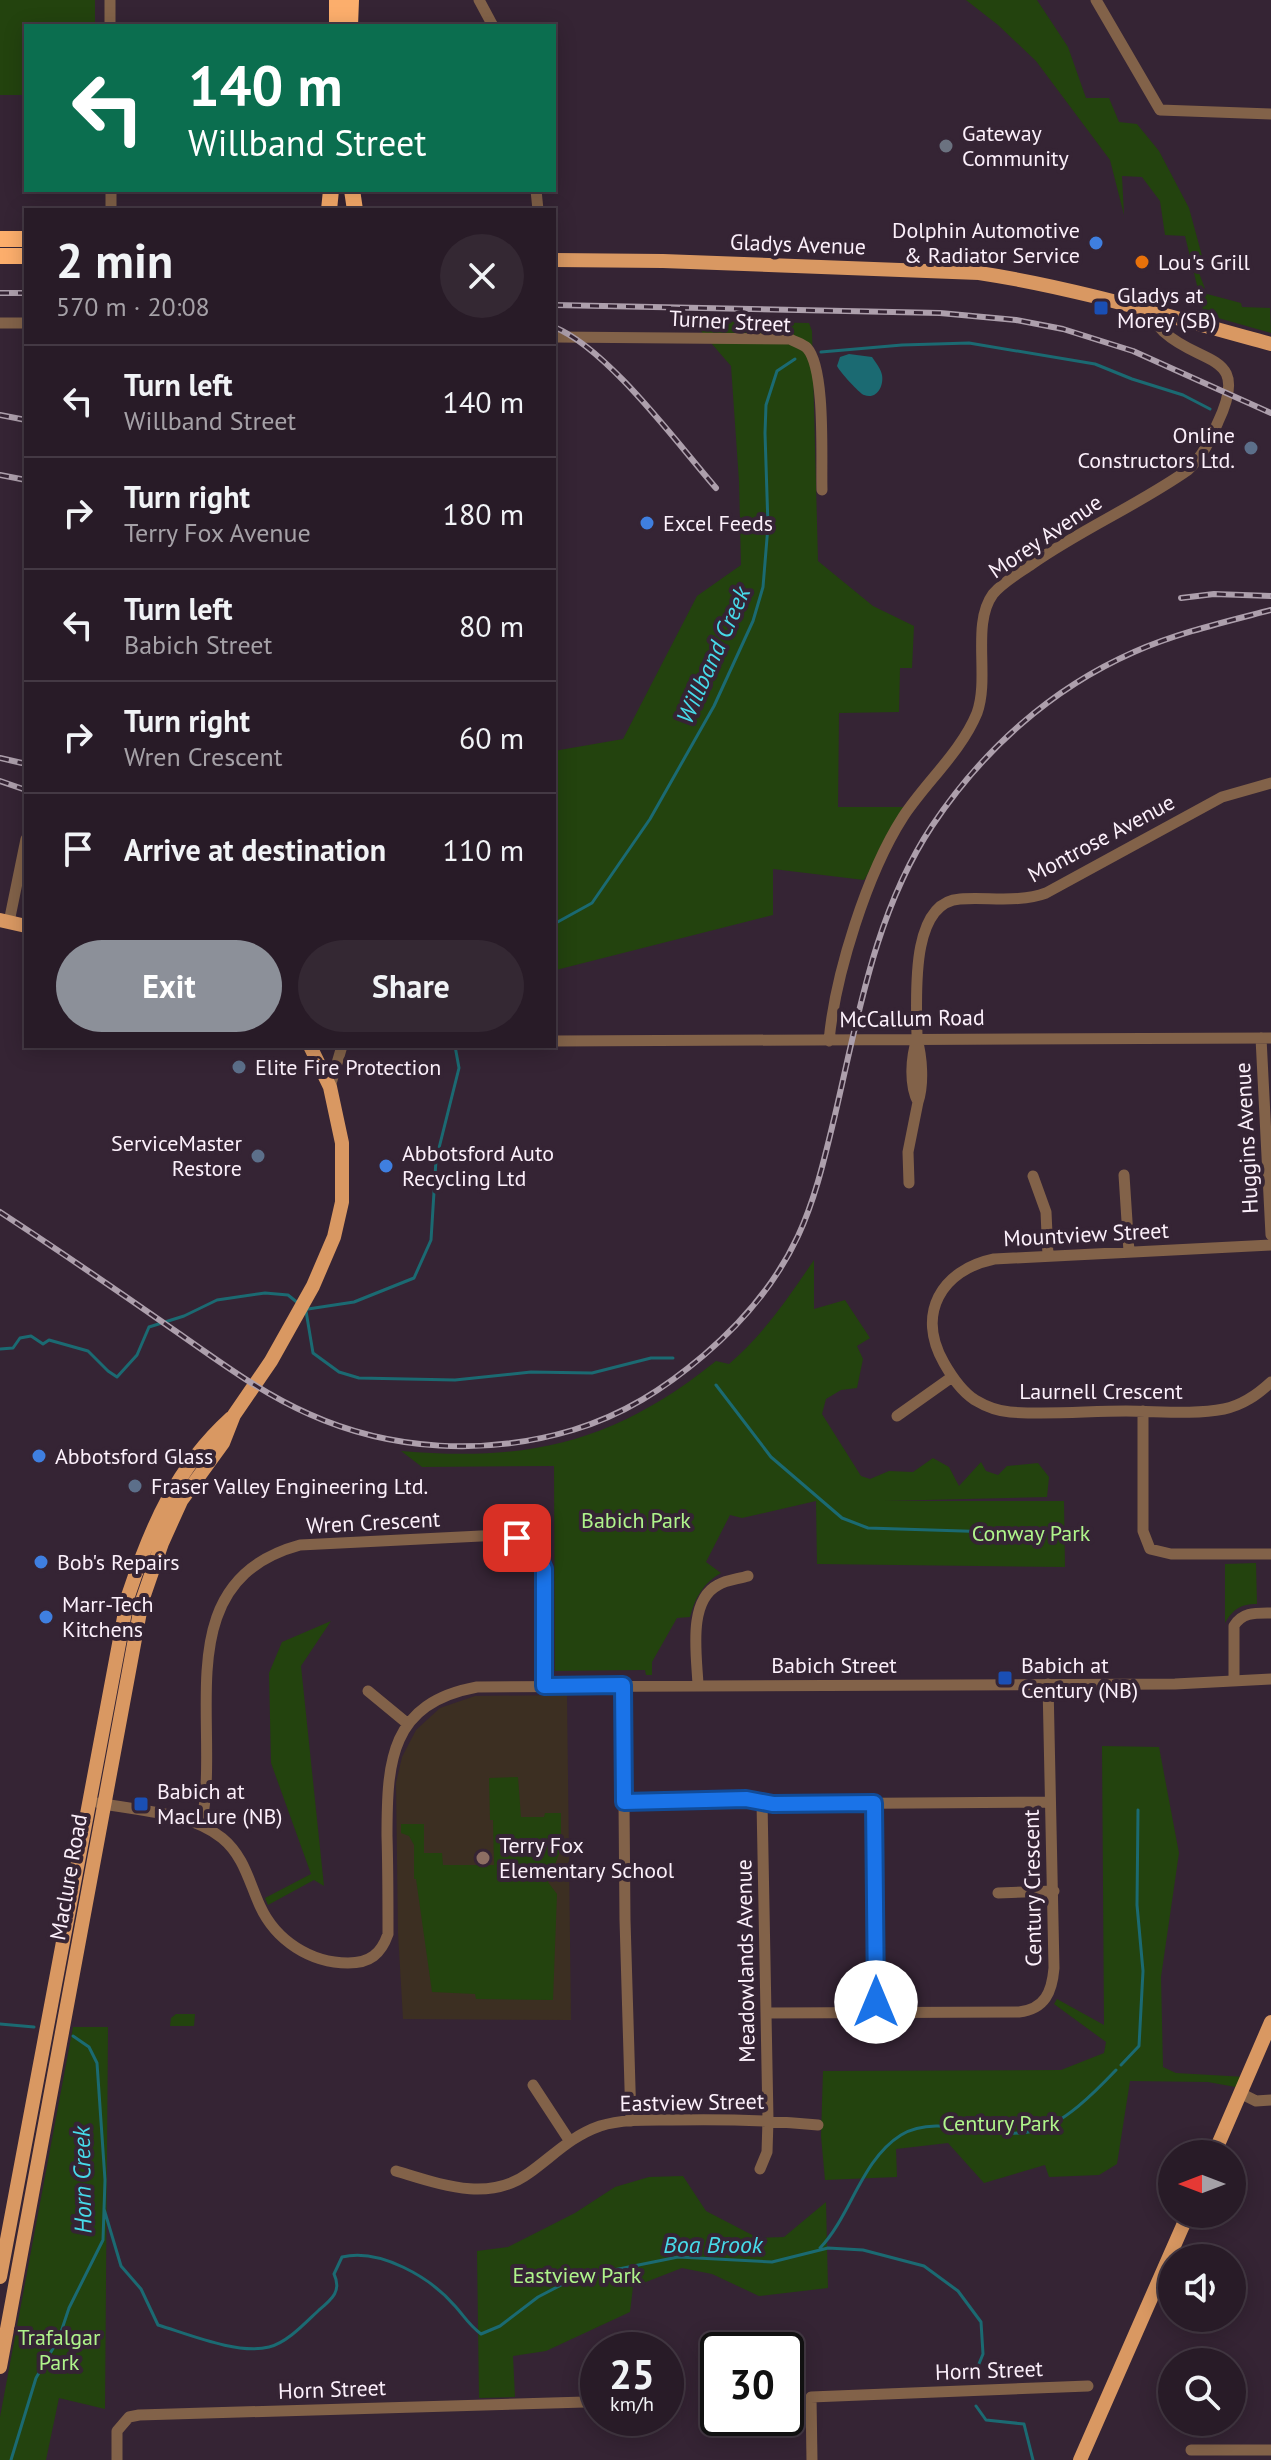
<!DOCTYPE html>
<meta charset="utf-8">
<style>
:root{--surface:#281b27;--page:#342833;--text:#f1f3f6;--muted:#a5a1a7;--line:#443944;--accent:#8c9099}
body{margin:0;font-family:"PT Sans",sans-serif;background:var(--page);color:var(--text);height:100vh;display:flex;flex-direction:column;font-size:30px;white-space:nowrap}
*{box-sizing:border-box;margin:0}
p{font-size:26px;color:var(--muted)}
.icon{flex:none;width:44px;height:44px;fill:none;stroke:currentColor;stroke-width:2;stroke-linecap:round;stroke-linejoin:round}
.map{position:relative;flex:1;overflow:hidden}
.panel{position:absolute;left:24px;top:208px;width:532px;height:840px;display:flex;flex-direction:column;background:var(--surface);border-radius:0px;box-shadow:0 4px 20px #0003,0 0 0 2px var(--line)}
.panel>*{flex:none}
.guide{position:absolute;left:24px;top:24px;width:532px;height:168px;border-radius:0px;box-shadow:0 4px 20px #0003,0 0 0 2px var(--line);background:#0b6e4f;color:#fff;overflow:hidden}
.needle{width:52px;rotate:270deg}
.controls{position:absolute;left:1158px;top:2140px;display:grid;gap:16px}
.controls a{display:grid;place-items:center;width:88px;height:88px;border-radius:50%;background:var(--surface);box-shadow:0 4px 20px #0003,0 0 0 2px var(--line);font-size:40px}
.speed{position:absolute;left:580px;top:2332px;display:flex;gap:16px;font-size:40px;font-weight:700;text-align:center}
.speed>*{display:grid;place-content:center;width:104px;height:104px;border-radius:50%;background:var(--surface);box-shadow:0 4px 20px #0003,0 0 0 2px var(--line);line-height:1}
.speed small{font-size:20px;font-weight:400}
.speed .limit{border:4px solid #111;border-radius:12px;background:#fff;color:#111}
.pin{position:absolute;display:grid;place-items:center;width:68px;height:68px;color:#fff;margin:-34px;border-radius:16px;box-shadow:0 4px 12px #0006}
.me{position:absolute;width:88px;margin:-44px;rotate:0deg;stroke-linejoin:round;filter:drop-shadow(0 0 6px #0008)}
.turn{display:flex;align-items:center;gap:28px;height:168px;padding:0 32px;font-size:36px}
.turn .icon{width:104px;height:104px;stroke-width:2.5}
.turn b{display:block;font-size:56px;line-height:68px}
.round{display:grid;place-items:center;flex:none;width:84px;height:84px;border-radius:42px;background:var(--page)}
.headline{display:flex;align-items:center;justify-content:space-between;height:136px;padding:0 32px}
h1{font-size:48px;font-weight:700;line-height:60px}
.cta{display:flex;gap:16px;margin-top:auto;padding:16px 32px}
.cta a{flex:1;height:92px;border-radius:48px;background:var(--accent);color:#fff;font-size:32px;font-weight:700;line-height:92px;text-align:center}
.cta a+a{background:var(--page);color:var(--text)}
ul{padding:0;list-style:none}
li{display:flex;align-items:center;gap:24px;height:112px;padding:0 32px;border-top:2px solid var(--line)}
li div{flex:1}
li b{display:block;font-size:30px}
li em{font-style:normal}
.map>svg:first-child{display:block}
.education{fill:#3c2f22}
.green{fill:#23430e}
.water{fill:#1b6a72}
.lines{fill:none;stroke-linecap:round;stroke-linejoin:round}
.stream{stroke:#1b6a72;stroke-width:3}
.minor{stroke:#826249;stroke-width:11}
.major{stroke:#d99862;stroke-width:14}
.highway{stroke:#fcae6c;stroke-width:16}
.rail-casing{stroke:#ad9fac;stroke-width:6}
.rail{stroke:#352434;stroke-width:3;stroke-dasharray:9;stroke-linecap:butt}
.route-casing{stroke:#114b97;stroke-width:20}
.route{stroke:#1a73e8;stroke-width:14}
.worship-dot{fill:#6b7280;stroke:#352434;stroke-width:3}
.shop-dot{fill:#3f7fe0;stroke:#352434;stroke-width:3}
.food-dot{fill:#e8710a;stroke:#352434;stroke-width:3}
.transit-dot{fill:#1a4fb4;stroke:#352434;stroke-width:3}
.service-dot{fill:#5c6f8a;stroke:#352434;stroke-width:3}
.education-dot{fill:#8d6e63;stroke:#352434;stroke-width:3}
.labels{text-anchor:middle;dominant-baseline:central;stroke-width:8;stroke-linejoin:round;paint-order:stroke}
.poi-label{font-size:22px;fill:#fcf0fb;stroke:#352434;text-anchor:start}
.street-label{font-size:22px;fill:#fcf0fb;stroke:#352434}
.park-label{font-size:22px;fill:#aff48b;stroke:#352434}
.water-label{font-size:24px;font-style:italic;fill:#47dae9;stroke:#352434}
</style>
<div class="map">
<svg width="1271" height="2460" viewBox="0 0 1271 2460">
<rect width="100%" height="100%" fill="#352434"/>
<path class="education" d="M567,1695L571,2020L403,2019L398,1933L396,1783L402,1757L416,1730L440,1708L475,1696Z"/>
<path class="green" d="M0,0H95V26H26V95H0Z
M966,0H1037L1068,47L1086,98H1109L1119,122L1137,124L1159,151L1189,208L1204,263L1196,265L1207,294L1241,303L1242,307L1270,308L1271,333L1204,314L1185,236L1165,235L1160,201L1142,177L1122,176L1124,215L1110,160L1036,61L998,25Z
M692,321L809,323L812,331L818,561L873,606L914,626L912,668H900L899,712L839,713L838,807H908L864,880L773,869V915L556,970L554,1030V792L558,785L554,778V751L623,739L697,596L741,565L739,481L731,366Z
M814,1260V1309L845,1300L870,1338L857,1346L863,1359L857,1388L841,1390L826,1399L822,1414L861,1476L870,1479L889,1471L913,1472L933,1458L949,1467L959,1486L981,1462L986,1471L998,1475L1007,1466L1038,1463L1049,1477L1047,1497L885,1501H1064L1065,1567L817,1564L816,1501L742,1518L730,1515L706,1562L721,1573C703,1583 695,1598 690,1617L677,1618L652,1662V1675H646L645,1670L555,1671L554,1466L422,1467L401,1451C529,1462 614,1443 716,1361L729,1364C764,1334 788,1298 814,1260Z
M1256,1563L1257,1604C1241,1604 1233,1609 1225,1623V1564Z
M331,1621L301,1666L324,1886L314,1880L268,1905L265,1898L311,1874L271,1763L269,1673L282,1642Z
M1102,1746L1159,1747L1179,1853L1161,1977L1163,2067L1176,2073L1246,2077L1241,2088L1208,2082L1130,2081L1117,2164L1099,2175L1049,2177L1045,2165L984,2183L948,2143L896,2149L897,2177L825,2180L821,2136L823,2071L1061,2070L1104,2053L1106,2042L1054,2004L1057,1999L1104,2025Z
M518,1777L521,1817H544L545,1813H561V1849L548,1882L557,1894L553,2000L476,1999L475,1994L432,1992L416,1879H414V1845L409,1836L401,1833V1824H424V1853H442L443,1865H494L493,1820H490L489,1778Z
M176,2014H195L194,2026H170L171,2018Z
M73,2027H108L105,2409L59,2398L46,2460H0V2417Z
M683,2176L706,2211L758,2238L784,2237L826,2202L828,2288L759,2296L712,2274L682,2268L633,2287L630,2312L546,2351L513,2356L515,2397L479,2398L477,2251L508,2247L575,2213L615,2187L649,2177Z"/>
<path class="water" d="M849,354L872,357C876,363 881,369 882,375C884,386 877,400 864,395C859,393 840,372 837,366L840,357Z"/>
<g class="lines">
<path class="stream" d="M821,352L902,345L969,343L1095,364L1132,379L1183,395L1210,409
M554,924L592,903L650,819L714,706L753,621L763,587L768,526L765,433L766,405L777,371L795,359
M308,1309L354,1302L414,1278L431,1240L436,1160L459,1068L455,1046
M306,1311L313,1353L339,1372L359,1378L455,1380L531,1372L592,1373L651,1358H673
M0,1349L13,1348L20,1338L31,1336L43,1344L49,1340L88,1351L108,1371L117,1377L137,1355L149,1327L184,1316L217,1300L265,1293L288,1295L298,1303
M716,1385L771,1457L842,1518L868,1528L994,1532
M0,2024L34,2027
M1121,2065L1139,2046L1143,1971L1137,1905L1138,1810
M104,2209L121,2266L141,2289L158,2325C188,2334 238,2355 269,2347C287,2343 306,2322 319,2310C332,2299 342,2291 334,2274L342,2257C380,2248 430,2277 455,2306C464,2316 469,2325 481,2334L500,2326L538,2297L563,2284L604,2272L678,2257L772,2262L828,2248L863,2250L924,2266L958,2291L981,2322L983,2354L974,2376
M820,2248C851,2216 861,2160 901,2135C937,2112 994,2141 1034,2131C1063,2125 1096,2091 1116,2070
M976,2406L986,2420L1024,2424L1033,2460
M11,2460L36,2378L59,2338L69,2308L103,2240L105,2180L97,2063L89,2047L73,2036"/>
<path class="minor" d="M110,0V26
M479,0L493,26
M1096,0L1160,110L1271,114
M536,190L538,210
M111,210V190
M0,323H26
M554,337L790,339C795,342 803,344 807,348C826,369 821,460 822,490
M9,922L26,839
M1261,1038L1271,1235
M917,1039C922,1057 924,1084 918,1102C909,1085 911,1057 917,1039C917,1003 908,902 960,899C989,897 1019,903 1046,893L1222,797L1271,783
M554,1041L1271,1038
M829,1041C835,975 867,873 903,817C926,782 961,752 977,713C990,677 971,624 993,594C1003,582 1019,573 1032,564C1082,529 1138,505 1188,470C1203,456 1210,440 1218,422C1251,352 1201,366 1164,332C1157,325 1150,316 1142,309
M330,1087L342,1046
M1124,1175L1129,1252
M1033,1176L1046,1212L1048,1256
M909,1183L908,1152L918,1102
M1271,1245L994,1259C941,1270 916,1314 944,1363C952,1377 961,1391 975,1400C985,1406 998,1411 1010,1412C1048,1415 1088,1411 1126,1411C1158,1411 1193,1415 1224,1409C1243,1405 1257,1395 1271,1382
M1143,1411V1531L1150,1549L1171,1554H1271
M897,1416L952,1377
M1234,1681V1626C1242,1612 1256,1613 1271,1613
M623,1685L625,1920L631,2121
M698,1685C697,1657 687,1601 718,1585C726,1580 739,1579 748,1576
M368,1691L408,1724
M624,1802L746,1799L773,1804L1050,1802
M99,1803C138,1811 190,1812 222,1838C244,1856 249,1882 260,1906C276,1941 311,1963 348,1963C370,1963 381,1954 388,1934C388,1901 388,1868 387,1836C387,1761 390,1703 477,1687L1175,1684L1271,1679
M874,1803L876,2013
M201,1825C223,1726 164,1582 300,1545L501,1535C524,1539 535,1547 544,1569V1686
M998,1893L1054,1891
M766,2013L1019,2012C1045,2009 1052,1992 1054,1968L1048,1684
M533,2085L569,2140
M1240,2093L1256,2101L1271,2100
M760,2169L767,2152L768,2120L762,1802
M396,2171C440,2184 488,2203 529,2173C553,2156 571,2136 600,2126C622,2119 649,2120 672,2120C721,2119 769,2120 818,2125
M1191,2450H1271
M117,2460V2431L129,2417L139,2415L585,2402
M812,2460L811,2397L1088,2386"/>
<path class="major" d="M554,260L663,261L979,273C1078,288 1174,318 1271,344
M0,920L26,926
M1214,2154L1271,2022
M0,2277L128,1596C151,1527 176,1468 231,1418
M0,2367L142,1601L162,1543L181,1501L223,1443L234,1415L271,1361L313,1286L334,1237L342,1202V1143L330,1087L310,1046
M1080,2460L1188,2214"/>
<path class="highway" d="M337,26V0
M350,26L351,0
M352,190L355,210
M329,210L331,190
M0,239H26
M0,256H26"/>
<g class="rail-casing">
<path id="rail" d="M0,293H26
M554,305L940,313L1016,320L1063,329L1133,351L1271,413
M554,327C608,349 676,442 716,488
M0,415L26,420
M0,475L26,480
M1181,598L1214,594L1271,596
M0,758L22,763
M0,781L26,790
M0,1212C58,1250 115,1289 171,1328C216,1359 259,1392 309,1414C391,1451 486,1456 573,1430C623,1415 664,1389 704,1355C744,1321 776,1283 798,1236C816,1197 825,1156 835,1115C858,1017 875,912 932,826C982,751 1050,689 1134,652C1177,633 1225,622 1271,610"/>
</g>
<use href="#rail" class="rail"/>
</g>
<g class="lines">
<g class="route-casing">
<path id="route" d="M517,1538C531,1545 538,1554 544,1569V1686L623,1685L624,1802L746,1799L773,1804L874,1803L876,2002"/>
</g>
<use href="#route" class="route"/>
</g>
<circle class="worship-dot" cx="946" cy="146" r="8"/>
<g class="shop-dot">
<circle cx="1096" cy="243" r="8"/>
<circle cx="647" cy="523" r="8"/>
<circle cx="386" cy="1166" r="8"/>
<circle cx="39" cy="1456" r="8"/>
<circle cx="41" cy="1562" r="8"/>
<circle cx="46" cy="1617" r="8"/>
</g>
<circle class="food-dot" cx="1142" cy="262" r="8"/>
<g class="transit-dot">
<rect x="1093" y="300" width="16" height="16" rx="4"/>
<rect x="997" y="1670" width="16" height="16" rx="4"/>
<rect x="133" y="1796" width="16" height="16" rx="4"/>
</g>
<g class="service-dot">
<circle cx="1251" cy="448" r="8"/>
<circle cx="239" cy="1067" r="8"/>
<circle cx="258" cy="1156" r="8"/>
<circle cx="135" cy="1486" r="8"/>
</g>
<circle class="education-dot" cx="483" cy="1858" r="8"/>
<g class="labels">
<g class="poi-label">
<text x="962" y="133">Gateway<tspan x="962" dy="25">Community</tspan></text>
<text x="1080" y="230" text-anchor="end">Dolphin Automotive<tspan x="1080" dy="25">&amp; Radiator Service</tspan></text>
<text x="1158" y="262">Lou's Grill</text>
<text x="1117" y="295">Gladys at<tspan x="1117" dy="25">Morey (SB)</tspan></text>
<text x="1235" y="435" text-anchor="end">Online<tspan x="1235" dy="25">Constructors Ltd.</tspan></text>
<text x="663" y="523">Excel Feeds</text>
<text x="255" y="1067">Elite Fire Protection</text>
<text x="242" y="1143" text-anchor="end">ServiceMaster<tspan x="242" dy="25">Restore</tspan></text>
<text x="402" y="1153">Abbotsford Auto<tspan x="402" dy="25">Recycling Ltd</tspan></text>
<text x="55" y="1456">Abbotsford Glass</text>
<text x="151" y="1486">Fraser Valley Engineering Ltd.</text>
<text x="57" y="1562">Bob's Repairs</text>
<text x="62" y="1604">Marr-Tech<tspan x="62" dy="25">Kitchens</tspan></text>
<text x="1021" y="1665">Babich at<tspan x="1021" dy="25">Century (NB)</tspan></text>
<text x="157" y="1791">Babich at<tspan x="157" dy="25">MacLure (NB)</tspan></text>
<text x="499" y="1845">Terry Fox<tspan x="499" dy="25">Elementary School</tspan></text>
</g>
<g class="street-label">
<text transform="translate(798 244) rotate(2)">Gladys Avenue</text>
<text transform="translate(730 321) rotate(3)">Turner Street</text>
<text transform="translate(1045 536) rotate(-34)">Morey Avenue</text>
<text transform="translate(1101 838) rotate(-28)">Montrose Avenue</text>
<text transform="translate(912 1018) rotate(-1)">McCallum Road</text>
<text transform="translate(1246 1138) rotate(-93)">Huggins Avenue</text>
<text transform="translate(1086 1234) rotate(-3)">Mountview Street</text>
<text x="1101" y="1391">Laurnell Crescent</text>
<text transform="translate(373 1522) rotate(-3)">Wren Crescent</text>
<text x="834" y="1665">Babich Street</text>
<text transform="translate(68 1877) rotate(-80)">Maclure Road</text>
<text transform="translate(1032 1888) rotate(-91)">Century Crescent</text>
<text transform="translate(745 1961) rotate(-91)">Meadowlands Avenue</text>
<text transform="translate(692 2102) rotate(-1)">Eastview Street</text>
<text transform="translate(989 2370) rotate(-2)">Horn Street</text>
<text transform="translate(332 2389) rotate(-2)">Horn Street</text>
</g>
<g class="park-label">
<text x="636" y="1520">Babich Park</text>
<text x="1031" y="1533">Conway Park</text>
<text x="1001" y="2123">Century Park</text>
<text x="577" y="2275">Eastview Park</text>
<text x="59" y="2337">Trafalgar<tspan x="59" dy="25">Park</tspan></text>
</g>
<g class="water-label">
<text transform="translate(713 655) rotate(-66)">Willband Creek</text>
<text transform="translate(82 2180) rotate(-91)">Horn Creek</text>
<text x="713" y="2244">Boa Brook</text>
</g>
</g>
</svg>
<div class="controls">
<a><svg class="needle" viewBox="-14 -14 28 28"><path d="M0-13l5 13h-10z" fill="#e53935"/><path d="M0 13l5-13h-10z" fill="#a5a1a7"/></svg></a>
<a><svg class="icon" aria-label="sound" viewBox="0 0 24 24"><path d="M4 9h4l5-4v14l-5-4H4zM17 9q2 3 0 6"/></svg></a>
<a><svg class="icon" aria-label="search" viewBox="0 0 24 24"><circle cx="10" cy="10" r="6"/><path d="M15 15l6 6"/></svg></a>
</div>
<div class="speed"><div>25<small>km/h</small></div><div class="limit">30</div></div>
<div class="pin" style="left:517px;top:1538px;background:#d93025"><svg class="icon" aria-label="arrive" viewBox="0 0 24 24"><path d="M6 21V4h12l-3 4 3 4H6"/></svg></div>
<svg class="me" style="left:876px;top:2002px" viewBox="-20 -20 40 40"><circle r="19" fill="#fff"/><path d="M0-13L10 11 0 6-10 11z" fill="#1a73e8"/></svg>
<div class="guide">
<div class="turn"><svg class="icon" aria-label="left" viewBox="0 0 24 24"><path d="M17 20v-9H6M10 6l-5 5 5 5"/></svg><div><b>140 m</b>Willband Street</div></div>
</div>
<section class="panel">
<div class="headline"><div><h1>2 min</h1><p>570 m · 20:08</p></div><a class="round"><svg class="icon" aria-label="close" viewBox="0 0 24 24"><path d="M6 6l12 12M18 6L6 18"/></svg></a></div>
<ul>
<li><svg class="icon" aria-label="left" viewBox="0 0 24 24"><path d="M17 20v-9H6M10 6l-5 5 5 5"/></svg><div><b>Turn left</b><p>Willband Street</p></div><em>140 m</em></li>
<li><svg class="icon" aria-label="right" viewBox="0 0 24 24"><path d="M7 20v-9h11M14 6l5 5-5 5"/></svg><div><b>Turn right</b><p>Terry Fox Avenue</p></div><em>180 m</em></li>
<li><svg class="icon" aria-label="left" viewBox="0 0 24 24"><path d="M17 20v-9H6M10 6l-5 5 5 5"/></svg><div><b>Turn left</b><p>Babich Street</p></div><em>80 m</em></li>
<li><svg class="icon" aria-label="right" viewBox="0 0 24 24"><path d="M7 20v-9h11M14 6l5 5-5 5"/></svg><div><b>Turn right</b><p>Wren Crescent</p></div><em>60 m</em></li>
<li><svg class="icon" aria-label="arrive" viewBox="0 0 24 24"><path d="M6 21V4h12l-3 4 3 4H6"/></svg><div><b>Arrive at destination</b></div><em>110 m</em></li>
</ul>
<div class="cta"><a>Exit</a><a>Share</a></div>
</section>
</div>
